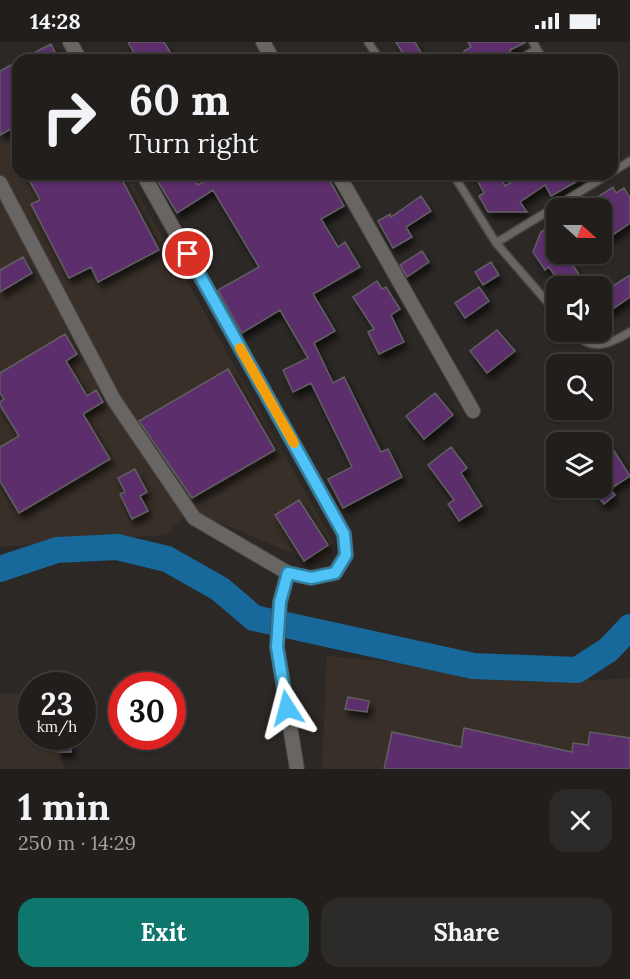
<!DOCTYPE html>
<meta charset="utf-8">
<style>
:root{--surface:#211e1c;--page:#2d2b29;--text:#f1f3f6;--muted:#a2a2a3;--line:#3e3c3b;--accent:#0f766e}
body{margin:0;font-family:Lora,serif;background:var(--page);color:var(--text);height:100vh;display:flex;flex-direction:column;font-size:22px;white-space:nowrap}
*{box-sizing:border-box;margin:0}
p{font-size:20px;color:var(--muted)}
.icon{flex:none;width:33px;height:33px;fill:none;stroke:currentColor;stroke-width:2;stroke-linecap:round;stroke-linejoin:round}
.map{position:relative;height:727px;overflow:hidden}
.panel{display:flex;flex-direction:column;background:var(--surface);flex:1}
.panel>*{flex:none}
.banner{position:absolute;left:12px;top:12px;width:606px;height:126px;border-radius:18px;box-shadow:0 2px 4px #0004,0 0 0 2px var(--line);background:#211e1c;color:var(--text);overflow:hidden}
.needle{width:39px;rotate:111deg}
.tools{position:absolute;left:546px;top:156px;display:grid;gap:12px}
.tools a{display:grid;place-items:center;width:66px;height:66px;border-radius:12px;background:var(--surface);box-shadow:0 2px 4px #0004,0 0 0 2px var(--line);font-size:30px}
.speed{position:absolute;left:18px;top:630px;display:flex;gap:12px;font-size:30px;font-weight:700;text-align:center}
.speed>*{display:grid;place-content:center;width:78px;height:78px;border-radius:50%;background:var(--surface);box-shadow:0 2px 4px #0004,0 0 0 2px var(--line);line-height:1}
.speed small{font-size:15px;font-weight:400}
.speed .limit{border:9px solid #d22;background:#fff;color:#111}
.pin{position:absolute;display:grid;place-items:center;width:51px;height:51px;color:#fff;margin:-26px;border:3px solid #fff;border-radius:50%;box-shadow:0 2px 6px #0007}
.me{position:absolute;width:66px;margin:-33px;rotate:351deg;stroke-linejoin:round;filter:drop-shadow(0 0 4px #0008)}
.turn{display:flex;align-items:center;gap:21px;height:126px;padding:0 18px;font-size:27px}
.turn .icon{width:78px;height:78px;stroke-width:2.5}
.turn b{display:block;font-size:42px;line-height:51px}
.round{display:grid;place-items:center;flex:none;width:63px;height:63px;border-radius:18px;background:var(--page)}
.headline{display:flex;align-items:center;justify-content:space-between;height:102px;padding:0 18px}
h1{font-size:36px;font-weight:800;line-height:45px}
.cta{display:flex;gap:12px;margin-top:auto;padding:12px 18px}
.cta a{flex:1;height:69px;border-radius:18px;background:var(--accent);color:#fff;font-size:24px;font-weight:800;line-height:69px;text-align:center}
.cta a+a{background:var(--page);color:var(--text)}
.status{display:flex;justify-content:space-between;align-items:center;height:42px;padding:0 30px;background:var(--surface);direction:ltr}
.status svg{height:16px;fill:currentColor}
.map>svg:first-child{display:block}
.built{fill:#382f28}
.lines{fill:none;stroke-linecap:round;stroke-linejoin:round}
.river{stroke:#17689b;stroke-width:26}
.building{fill:#5b2f6c;stroke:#615e62;stroke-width:1.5;filter:url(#shadow)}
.service-casing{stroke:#494543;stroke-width:10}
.minor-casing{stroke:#494543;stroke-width:16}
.service{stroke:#696562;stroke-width:7}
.minor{stroke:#696562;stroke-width:14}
.route-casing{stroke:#337fa1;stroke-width:15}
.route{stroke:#4fc3f7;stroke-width:10}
.slow{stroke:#f59e0b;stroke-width:10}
</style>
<div class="status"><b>14:28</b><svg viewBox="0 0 49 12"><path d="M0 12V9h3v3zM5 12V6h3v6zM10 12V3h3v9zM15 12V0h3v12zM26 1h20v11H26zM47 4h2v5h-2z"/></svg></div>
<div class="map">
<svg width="630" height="727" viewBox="0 0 630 727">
<defs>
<filter id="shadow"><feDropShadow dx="3.5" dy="6" stdDeviation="3" flood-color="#0009"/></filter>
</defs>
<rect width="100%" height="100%" fill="#2c2826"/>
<path class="built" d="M18,24V132H127L333,500L327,515L311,519L190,468L166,493L0,505V37Z
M327,614L591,638L630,636V727H322Z
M0,651L31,652L32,694L53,695L65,727H0Z"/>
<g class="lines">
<path class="river" d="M0,527L57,508L117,505L167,517L220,547L254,576L473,624L577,628L608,608L630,585"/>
</g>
<path class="building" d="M128,0H164L175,18H138Z
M396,0H415L425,18H407Z
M468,0H526L510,8L513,18H469L464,9L471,5Z
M51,2L59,18H20Z
M18,19V83L0,93V29Z
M26,132H119L159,208L98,240L91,225L69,236L31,162L40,158Z
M165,132H191L198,143L217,132H326L344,164L321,177L338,205L345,200L360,225L313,252L335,289L314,301L333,341L344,335L381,410L388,407L402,435L343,466L328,437L352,425L311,341L293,350L283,328L308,316L280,268L242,291L218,248L259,225L213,148L177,171L157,138Z
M474,132H498L505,144L525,132H590L551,154L545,143L520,160L527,170H488L479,154L484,151Z
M613,145L616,151L624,146L630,156V181L602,200V166H580Z
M421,154L431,169L406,185L412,195L393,206L378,179L390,172L391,175Z
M556,180V212H565L587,244H562L549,225L545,228L533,210L541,190Z
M422,209L429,220L407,235L400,223Z
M23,215L32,231L0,250V228Z
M491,220L499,233L483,243L475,230Z
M630,233V255L602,274V251Z
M377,239L382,247L386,245L400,267L391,273L404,300L379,312L368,290L374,287L353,255Z
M479,245L489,259L465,276L455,261Z
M497,288L515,309L487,331L470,309Z
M65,292L77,312L66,319L87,354L96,348L103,360L83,372L110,417L19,471L0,439V405L19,394L0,363V360L4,357L0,351V331Z
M228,327L275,408L192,456L139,379Z
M435,351L453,373L424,397L406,374Z
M609,401L630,434L610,447L615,453L604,462L591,446H602V405Z
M451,405L467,426L461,431L482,464L459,479L448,462L454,458L428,423Z
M135,427L147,450L140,454L148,469L132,477L120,452L125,450L118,436Z
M299,458L328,503L304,519L275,473Z
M348,655L369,659L367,670L345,667Z
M464,686L572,710L573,701L588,703L590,690L630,696V727H384L392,690L461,705Z
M59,699H71V710H58Z"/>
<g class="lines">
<g class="service-casing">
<path id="service" d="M368,0L380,18
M533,0L543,18
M519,18L537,7
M612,130L630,119
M453,132L496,201L556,270
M496,201L609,132
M573,290C592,311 610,302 630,290"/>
</g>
<g class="minor-casing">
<path id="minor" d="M70,0L80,18
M263,0L273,18
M143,132L344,492L346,513L335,531L311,536L288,531L280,560L277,605L297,727
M338,132L473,369
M0,141L114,358L194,476L288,531"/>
</g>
<use href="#service" class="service"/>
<use href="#minor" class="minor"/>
</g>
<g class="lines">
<g class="route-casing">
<path id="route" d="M188,212L344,492L346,513L335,531L311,536L288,531L280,560L277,605L287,666"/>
</g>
<use href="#route" class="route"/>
<path class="slow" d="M240,306L294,401"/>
</g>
</svg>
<div class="tools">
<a><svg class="needle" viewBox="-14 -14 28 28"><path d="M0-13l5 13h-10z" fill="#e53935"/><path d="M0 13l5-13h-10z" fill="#a2a2a3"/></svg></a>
<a><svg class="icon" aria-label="sound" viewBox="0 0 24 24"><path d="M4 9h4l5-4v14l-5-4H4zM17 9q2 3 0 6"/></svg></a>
<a><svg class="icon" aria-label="search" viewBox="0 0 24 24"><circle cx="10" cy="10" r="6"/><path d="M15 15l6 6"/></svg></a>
<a><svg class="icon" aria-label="layers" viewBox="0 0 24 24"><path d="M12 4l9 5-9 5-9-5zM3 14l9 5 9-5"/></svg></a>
</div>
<div class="speed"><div>23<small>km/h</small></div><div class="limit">30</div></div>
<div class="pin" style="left:188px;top:212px;background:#d93025"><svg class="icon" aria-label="arrive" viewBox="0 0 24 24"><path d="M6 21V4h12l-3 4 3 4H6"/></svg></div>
<svg class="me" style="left:287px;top:666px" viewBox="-20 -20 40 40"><path d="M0-17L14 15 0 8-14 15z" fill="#4fc3f7" stroke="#fff" stroke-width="4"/></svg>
<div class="banner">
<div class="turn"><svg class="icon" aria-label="right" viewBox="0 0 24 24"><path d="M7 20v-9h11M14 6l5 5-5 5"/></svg><div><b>60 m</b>Turn right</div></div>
</div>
</div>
<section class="panel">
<div class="headline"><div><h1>1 min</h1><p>250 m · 14:29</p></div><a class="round"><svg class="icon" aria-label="close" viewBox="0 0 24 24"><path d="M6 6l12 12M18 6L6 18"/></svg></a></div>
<div class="cta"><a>Exit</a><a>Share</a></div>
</section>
